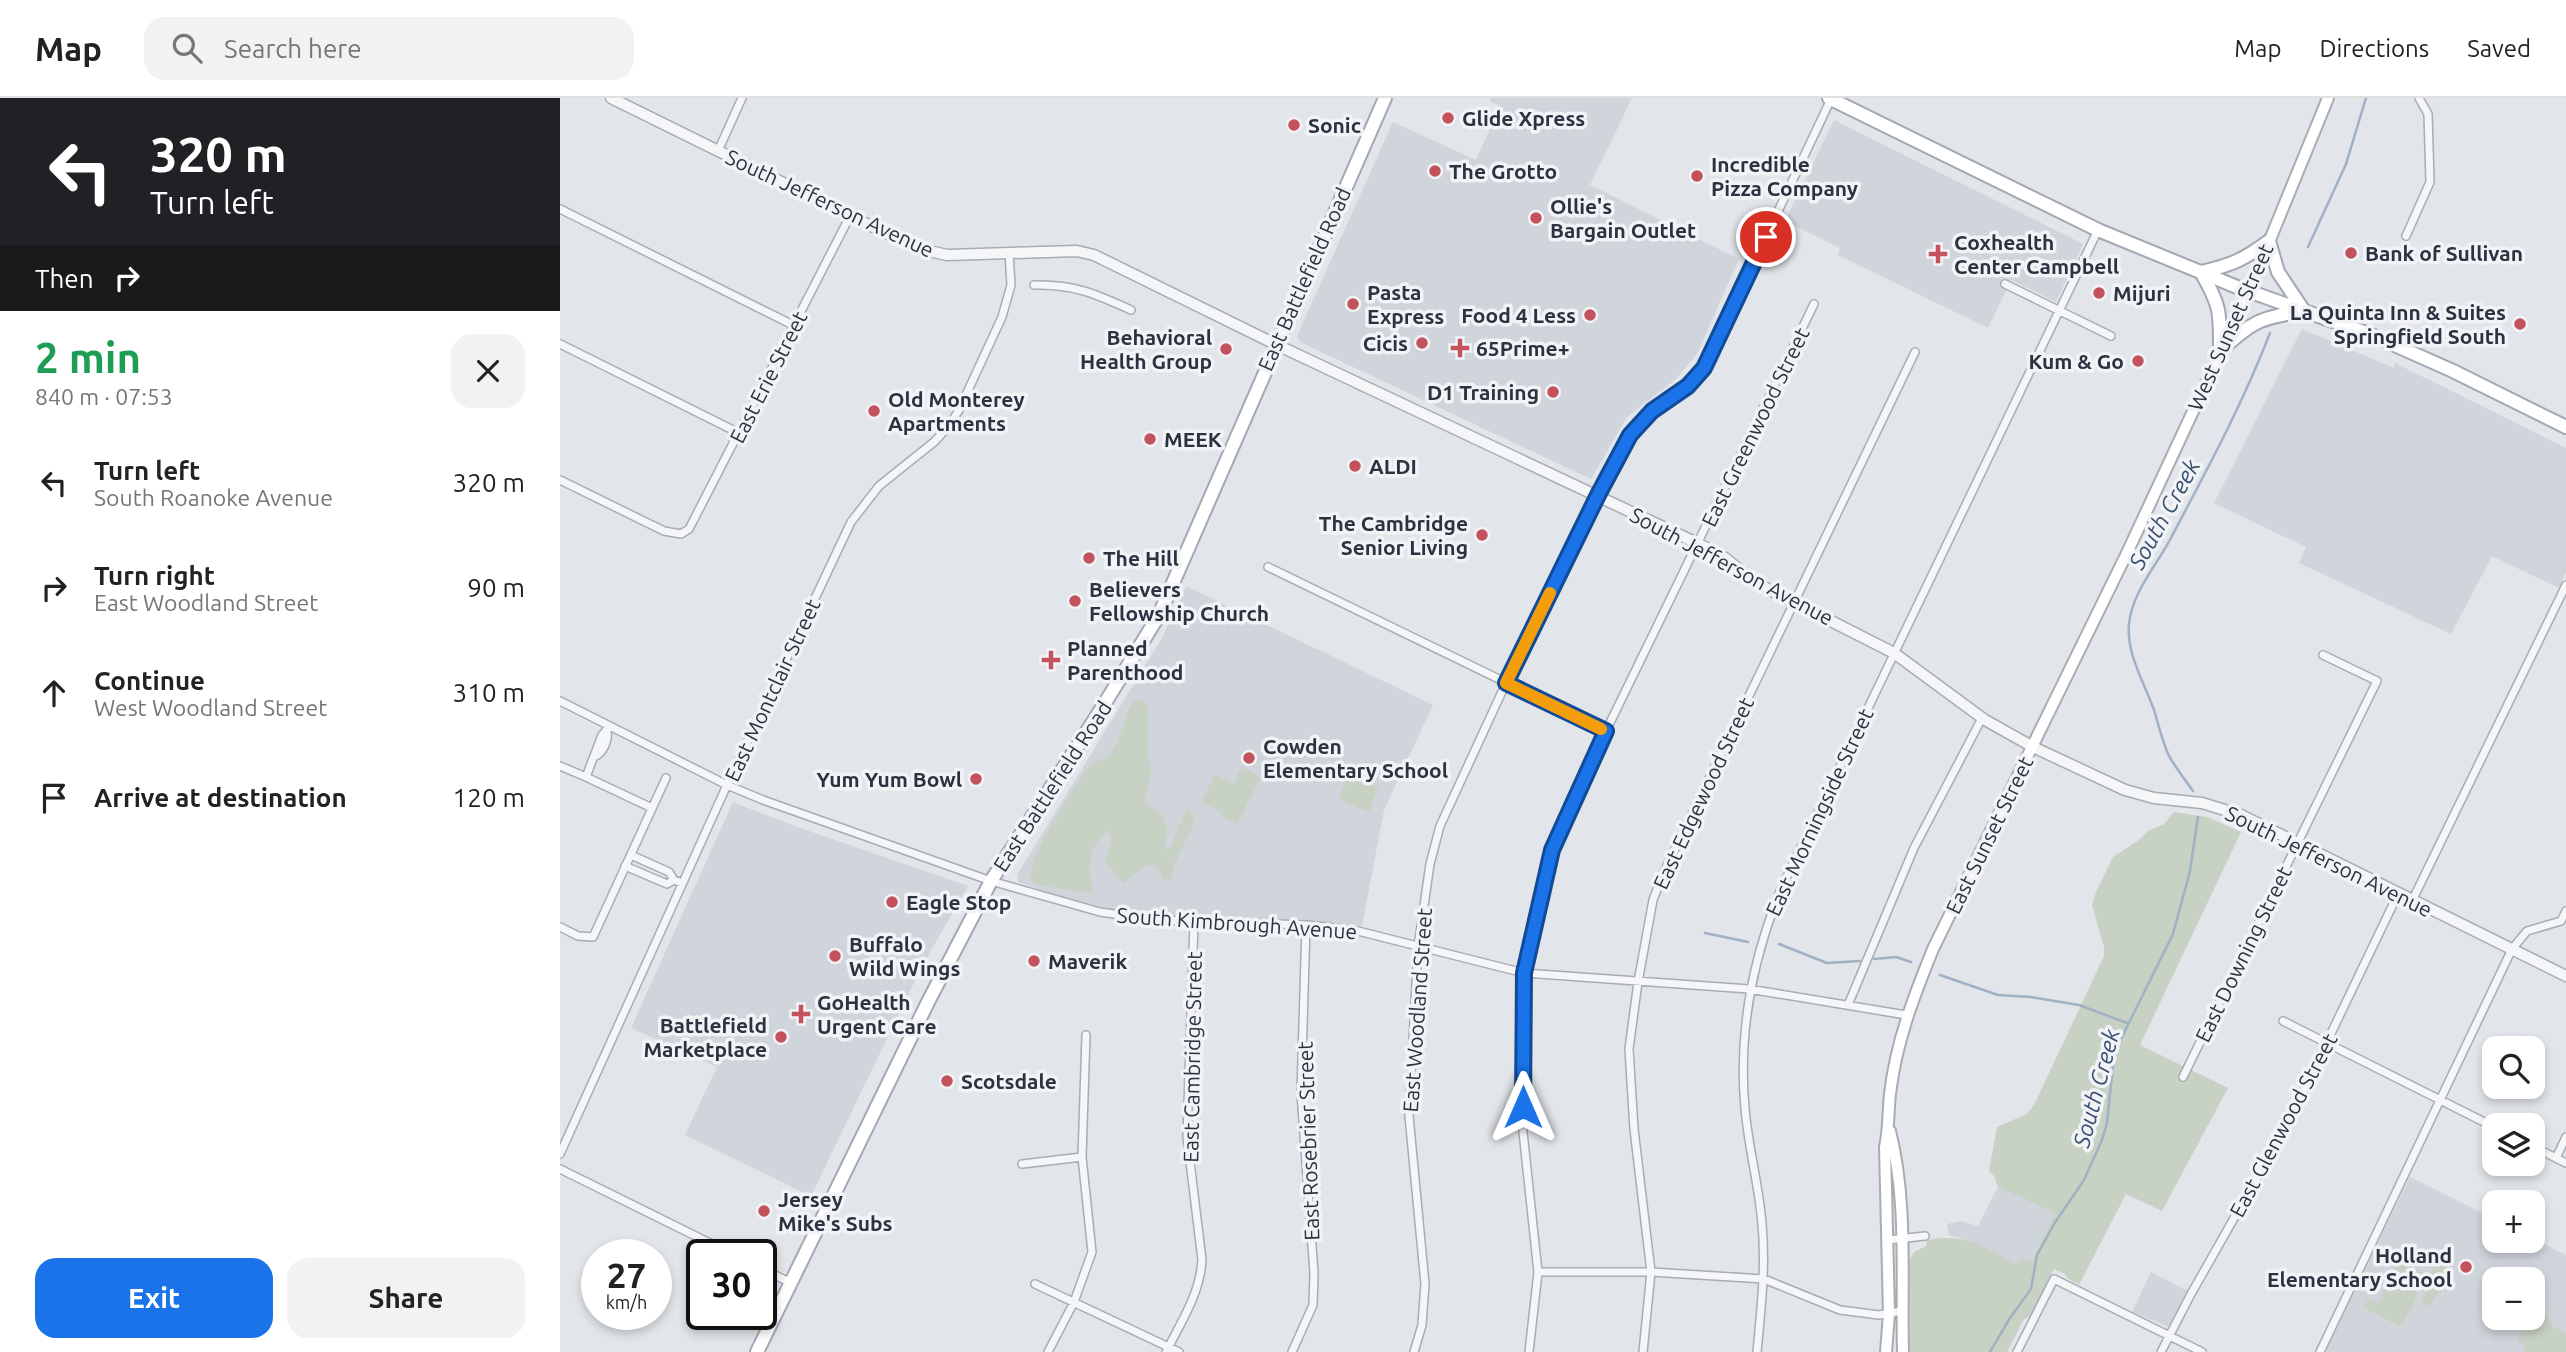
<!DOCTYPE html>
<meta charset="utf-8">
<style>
:root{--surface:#fff;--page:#f2f2f2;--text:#222;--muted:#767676;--line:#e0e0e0;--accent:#1a73e8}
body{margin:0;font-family:Ubuntu,sans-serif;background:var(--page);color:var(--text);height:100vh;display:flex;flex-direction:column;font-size:26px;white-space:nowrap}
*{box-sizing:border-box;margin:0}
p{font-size:23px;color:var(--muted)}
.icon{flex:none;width:38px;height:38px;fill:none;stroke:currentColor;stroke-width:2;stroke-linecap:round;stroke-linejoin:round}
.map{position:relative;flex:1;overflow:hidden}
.drawer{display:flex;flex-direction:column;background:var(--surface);width:560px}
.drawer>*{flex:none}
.hud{background:#202124;color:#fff;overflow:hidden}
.tools{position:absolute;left:1922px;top:938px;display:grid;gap:14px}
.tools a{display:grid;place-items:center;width:63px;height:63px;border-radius:14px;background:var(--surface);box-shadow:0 4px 10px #0003;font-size:35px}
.speed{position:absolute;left:21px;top:1141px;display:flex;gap:14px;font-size:35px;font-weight:700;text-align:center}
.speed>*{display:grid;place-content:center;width:91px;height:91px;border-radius:50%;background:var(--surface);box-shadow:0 4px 10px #0003;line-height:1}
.speed small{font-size:18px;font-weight:400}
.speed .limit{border:4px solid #111;border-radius:10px;background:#fff;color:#111}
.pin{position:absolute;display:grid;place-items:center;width:60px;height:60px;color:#fff;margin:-30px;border:4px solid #fff;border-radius:50%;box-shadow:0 2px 7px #0007}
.me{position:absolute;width:77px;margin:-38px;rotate:0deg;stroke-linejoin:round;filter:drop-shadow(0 0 5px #0008)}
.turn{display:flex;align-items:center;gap:24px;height:147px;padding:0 35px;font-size:32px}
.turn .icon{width:91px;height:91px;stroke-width:2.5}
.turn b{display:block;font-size:49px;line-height:60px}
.then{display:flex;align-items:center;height:66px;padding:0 35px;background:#0003;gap:14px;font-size:26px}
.round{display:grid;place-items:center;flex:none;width:74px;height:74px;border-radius:21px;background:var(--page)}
.headline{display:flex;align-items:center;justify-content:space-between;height:119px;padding:0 35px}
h1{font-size:42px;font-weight:700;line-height:52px;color:#1e9e55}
.action{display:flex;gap:14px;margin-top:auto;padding:14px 35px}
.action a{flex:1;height:80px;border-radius:21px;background:var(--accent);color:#fff;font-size:28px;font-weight:700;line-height:80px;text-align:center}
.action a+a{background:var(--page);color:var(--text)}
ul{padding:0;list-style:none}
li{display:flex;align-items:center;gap:21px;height:105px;padding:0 35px}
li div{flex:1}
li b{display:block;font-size:26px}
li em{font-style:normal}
header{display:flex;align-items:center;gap:42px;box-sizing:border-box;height:98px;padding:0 35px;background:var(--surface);border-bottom:2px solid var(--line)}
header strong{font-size:33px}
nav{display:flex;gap:38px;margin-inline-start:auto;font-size:24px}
.search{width:490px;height:63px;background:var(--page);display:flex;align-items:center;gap:18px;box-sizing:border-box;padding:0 24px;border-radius:21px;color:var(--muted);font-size:26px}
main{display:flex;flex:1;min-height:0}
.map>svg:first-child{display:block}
.built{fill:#d0d4db;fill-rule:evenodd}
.green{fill:#c7d2c4}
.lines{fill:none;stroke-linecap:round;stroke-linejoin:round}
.stream{stroke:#a0b1c6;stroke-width:2.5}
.minor-casing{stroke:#a8acb3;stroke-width:10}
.tertiary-casing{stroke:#a8acb3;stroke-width:13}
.secondary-casing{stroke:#a8acb3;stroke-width:14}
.primary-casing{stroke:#a2a8b4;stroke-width:16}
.minor{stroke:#f5f6f8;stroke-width:7}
.tertiary{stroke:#f5f6f8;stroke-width:10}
.secondary{stroke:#fff;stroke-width:10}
.primary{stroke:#fff;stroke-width:12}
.route-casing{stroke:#114b97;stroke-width:18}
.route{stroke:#1a73e8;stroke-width:12}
.slow{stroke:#f59e0b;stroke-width:12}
.poi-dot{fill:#c3525d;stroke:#f2f3f7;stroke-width:2.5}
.labels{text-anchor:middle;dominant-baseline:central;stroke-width:7;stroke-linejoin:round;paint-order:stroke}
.poi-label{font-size:21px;font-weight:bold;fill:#2c3240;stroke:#f2f3f7;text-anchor:start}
.street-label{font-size:21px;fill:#2c3240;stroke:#f2f3f7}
.water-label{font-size:23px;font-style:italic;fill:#394f70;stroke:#f2f3f7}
</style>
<header>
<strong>Map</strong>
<div class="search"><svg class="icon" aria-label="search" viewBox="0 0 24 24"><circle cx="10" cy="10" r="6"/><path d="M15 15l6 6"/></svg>Search here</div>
<nav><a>Map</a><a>Directions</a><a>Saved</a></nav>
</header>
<main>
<section class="drawer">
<div class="hud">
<div class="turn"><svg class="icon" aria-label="left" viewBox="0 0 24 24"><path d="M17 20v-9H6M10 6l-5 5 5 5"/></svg><div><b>320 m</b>Turn left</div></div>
<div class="then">Then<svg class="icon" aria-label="right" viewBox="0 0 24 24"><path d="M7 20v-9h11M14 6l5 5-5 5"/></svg></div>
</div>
<div class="headline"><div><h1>2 min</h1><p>840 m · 07:53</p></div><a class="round"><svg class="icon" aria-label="close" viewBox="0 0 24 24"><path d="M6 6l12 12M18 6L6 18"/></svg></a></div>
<ul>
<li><svg class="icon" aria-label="left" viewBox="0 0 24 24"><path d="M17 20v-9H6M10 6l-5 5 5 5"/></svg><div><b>Turn left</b><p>South Roanoke Avenue</p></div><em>320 m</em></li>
<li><svg class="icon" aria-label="right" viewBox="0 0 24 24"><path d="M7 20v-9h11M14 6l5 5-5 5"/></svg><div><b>Turn right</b><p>East Woodland Street</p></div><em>90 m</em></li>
<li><svg class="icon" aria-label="ahead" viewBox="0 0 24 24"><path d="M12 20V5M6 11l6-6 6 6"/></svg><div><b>Continue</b><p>West Woodland Street</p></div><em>310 m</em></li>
<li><svg class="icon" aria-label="arrive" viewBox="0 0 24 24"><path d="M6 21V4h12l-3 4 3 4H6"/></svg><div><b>Arrive at destination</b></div><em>120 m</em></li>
</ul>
<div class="action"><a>Exit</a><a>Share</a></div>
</section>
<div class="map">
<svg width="2006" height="1254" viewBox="0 0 2006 1254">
<rect width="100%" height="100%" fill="#e2e5e9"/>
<path class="built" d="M931,0H1072L1030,87L1179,161L1137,256L1116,281L1067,319L1031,381L740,244L737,238L833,24L916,62L940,8L930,3Z
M1274,22L1523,146L1496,204L1451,182L1428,230L1278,157L1280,150L1225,123Z
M1742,231L1834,270L1835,265L2006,350V474L1999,490L1932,458L1891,536L1739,465L1746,449L1654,405Z
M626,488L873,607L824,712L802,828L781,825L590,816L551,811L489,795L458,784L457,777L602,540Z
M173,704L229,726L408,788L362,868L251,1098L125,1037L157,969L71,930Z
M1850,1079L1934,1121V1143H1972V1140L2006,1157V1254H1765ZM1934,1181H1972V1220H1934Z
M1438,1089L1495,1116L1472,1162L1467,1160L1455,1165L1398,1139L1389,1138L1387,1126L1401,1123L1418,1128Z
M1591,1174L1628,1193L1609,1229L1572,1214Z"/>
<path class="green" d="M577,601L587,605L588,609V654L591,675L585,702L587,707L601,716L607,730L605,752L611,748L626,712H630L635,723L613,770L611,781H604L595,767L584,769L564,785C555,779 553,771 545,764L552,738L548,733C537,740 528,760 530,774C530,783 534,787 531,796L475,786L469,780C478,742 505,706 525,673C535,662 545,663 552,653C563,638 563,613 577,601Z
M681,669L701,679L677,725L661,718L662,715L642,704L654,676L673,686Z
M789,677L818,690L809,714L778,701Z
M1614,714L1647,719L1681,734L1580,947L1668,990L1602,1113L1566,1096L1519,1187L1507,1180L1505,1176L1494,1171L1471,1217L1463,1222L1447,1254H1350L1348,1165L1354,1154L1366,1148L1367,1142C1408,1135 1420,1148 1455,1165L1467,1160L1472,1162L1495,1116L1438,1089L1434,1078L1429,1073L1437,1029L1467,1016L1475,1005L1544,858V849L1532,807L1536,794L1553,759L1579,742L1588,733L1604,726Z
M1838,1161L1865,1175L1855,1194L1858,1196L1841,1229L1804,1210L1808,1201L1818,1205Z
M1877,1162L1893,1170L1881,1195L1878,1194L1870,1209L1860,1204L1868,1189L1865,1187Z
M1973,1208L1986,1214L1992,1228L2006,1236V1254H1962L1965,1247L1957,1243L1967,1220H1972Z"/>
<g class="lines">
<path class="stream" d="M1748,149L1786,66L1806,0
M1633,693C1625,682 1616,670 1609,658C1602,643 1599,628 1594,612C1585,586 1566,556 1569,526C1572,493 1599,465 1613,436C1648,370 1683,305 1710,235
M1145,835L1188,844
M1219,846L1267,865L1300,863
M1314,861L1336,859L1351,864
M1380,877L1438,897L1471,899L1519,907L1567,925
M1430,1254L1450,1220L1471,1191L1477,1157L1494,1126L1524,1082L1542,1042L1547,1025L1553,967L1558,947L1613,836L1630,773L1638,719"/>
<g class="minor-casing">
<path id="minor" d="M158,53L182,0
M0,111L235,228
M1846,138L1870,84L1868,16L1859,0
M1445,186L1551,238
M474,187C514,186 536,196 571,212
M0,246L179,335
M0,382L104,433L121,436L129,431L290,118
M708,469L1046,633
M0,603L167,687L203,702L431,783L540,814L597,822L746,827L794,832L964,875L1189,891L1346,917
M50,628L42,637L26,679L92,710
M36,658C43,654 49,642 47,634
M0,668L26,679
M71,757L109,774L114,782
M65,768L107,786L114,782L122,785
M1852,803L2006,487
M0,829L18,838L33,839L106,680
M1288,907L1354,750L1422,620
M1723,923L1934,1029
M1623,979L1817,583L1763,557
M1972,1048L2006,1065
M0,1056L167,687L291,424L319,388L374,344L389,328L399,312L442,219L451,187L449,155
M1996,1060L2006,1039
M462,1066L522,1059
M0,1071L174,1157
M1327,1142L1365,1138
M201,1170L231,1185
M978,1174H1091L1204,1181L1280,1212L1319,1217L1342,1213
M475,1186L619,1254
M488,1254L514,1204L532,1154L522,1059L526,937
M606,1254C621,1224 640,1196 642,1162L627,1039L634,824
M732,1254L753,1207L754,1175L741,995L746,827
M854,1254L862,1227L865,1186L849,1018L858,849L870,766L880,728L946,585L1066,345C1081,316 1107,308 1129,287C1134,282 1139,275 1144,270L1271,1
M969,1254L978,1174L963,1034L964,875L992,752L1046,633L1254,206
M1083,1254L1091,1174L1074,1031L1069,951L1078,884L1093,802L1102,778L1355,254
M1197,1254C1201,1211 1206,1169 1202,1126C1199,1087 1188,1049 1185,1010C1178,935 1193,860 1221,791L1538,132
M1457,1254L1494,1181L1642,1254
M1601,1254L1631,1196L1728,1025L1838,796
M1760,1254L1952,851L1967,833L2001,823L2006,813"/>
</g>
<g class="tertiary-casing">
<path id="tertiary" d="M51,0L290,118L360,151L387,157L517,153L534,157L715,246L1139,446L1165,460L1196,485L1334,555L1425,622L1473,649L1565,692L1594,700L1642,705L1681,717L2006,878"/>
</g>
<g class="secondary-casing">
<path id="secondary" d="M1330,1033C1348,1104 1341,1181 1343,1254
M1326,1254L1329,1216L1325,1049C1329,1031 1328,1014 1330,996C1336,944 1354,898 1373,851L1567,455L1689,193L1768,0"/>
</g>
<g class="primary-casing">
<path id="primary" d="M1269,0L1538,132L1677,189L1812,237L1893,273L2006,329
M1709,143L1718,174L1744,213C1699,220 1693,223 1660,253C1660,214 1661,209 1641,174C1672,167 1683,162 1709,143Z
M197,1254L368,904L431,783L540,613L599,517L825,0"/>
</g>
<use href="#minor" class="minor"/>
<use href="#tertiary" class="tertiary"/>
<use href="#secondary" class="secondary"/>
<use href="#primary" class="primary"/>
</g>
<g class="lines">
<g class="route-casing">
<path id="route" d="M963,1009L964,875L992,752L1046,633L946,585L1038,397L1070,337L1092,313L1128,288L1144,270L1206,139"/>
</g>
<use href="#route" class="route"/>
<path class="slow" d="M990,495L946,585L1041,631"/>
</g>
<g class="poi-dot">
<circle cx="888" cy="20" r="7"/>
<circle cx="734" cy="27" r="7"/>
<circle cx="875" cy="73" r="7"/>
<circle cx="1137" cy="78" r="7"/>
<circle cx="976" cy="120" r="7"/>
<circle cx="1791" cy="155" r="7"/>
<path d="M1374.5 145.5h7v7h7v7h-7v7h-7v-7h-7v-7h7z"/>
<circle cx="1539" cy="195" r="7"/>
<circle cx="793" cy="206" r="7"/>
<circle cx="1030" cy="217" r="7"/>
<circle cx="1960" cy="226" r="7"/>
<circle cx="862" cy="245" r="7"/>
<path d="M896.5 239.5h7v7h7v7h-7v7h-7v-7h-7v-7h7z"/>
<circle cx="666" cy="251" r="7"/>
<circle cx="1578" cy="263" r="7"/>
<circle cx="993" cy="294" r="7"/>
<circle cx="314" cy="313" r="7"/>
<circle cx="590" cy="341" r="7"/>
<circle cx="795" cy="368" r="7"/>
<circle cx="922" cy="437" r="7"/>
<circle cx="529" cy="460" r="7"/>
<circle cx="515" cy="503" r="7"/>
<path d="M487.5 551.5h7v7h7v7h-7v7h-7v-7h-7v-7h7z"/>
<circle cx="689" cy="660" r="7"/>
<circle cx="416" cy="681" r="7"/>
<circle cx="332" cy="804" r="7"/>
<circle cx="275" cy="858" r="7"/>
<circle cx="474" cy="863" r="7"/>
<path d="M237.5 905.5h7v7h7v7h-7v7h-7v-7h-7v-7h7z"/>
<circle cx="221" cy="939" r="7"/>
<circle cx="387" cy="983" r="7"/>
<circle cx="204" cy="1113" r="7"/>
<circle cx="1906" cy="1169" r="7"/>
</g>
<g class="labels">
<g class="poi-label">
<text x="902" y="20">Glide Xpress</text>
<text x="748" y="27">Sonic</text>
<text x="1151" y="66">Incredible<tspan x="1151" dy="24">Pizza Company</tspan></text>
<text x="889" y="73">The Grotto</text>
<text x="990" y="108">Ollie's<tspan x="990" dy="24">Bargain Outlet</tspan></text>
<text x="1394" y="144">Coxhealth<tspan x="1394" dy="24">Center Campbell</tspan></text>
<text x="1805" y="155">Bank of Sullivan</text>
<text x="807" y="194">Pasta<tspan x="807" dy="24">Express</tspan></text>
<text x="1553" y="195">Mijuri</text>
<text x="1946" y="214" text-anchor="end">La Quinta Inn &amp; Suites<tspan x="1946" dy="24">Springfield South</tspan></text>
<text x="1016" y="217" text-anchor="end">Food 4 Less</text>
<text x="652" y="239" text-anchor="end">Behavioral<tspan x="652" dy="24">Health Group</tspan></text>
<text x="848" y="245" text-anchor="end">Cicis</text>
<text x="916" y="250">65Prime+</text>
<text x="1564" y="263" text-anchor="end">Kum &amp; Go</text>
<text x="979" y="294" text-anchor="end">D1 Training</text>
<text x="328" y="301">Old Monterey<tspan x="328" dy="24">Apartments</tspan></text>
<text x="604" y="341">MEEK</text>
<text x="809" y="368">ALDI</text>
<text x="908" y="425" text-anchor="end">The Cambridge<tspan x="908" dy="24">Senior Living</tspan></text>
<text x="543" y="460">The Hill</text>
<text x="529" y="491">Believers<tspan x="529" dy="24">Fellowship Church</tspan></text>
<text x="507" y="550">Planned<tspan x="507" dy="24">Parenthood</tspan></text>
<text x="703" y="648">Cowden<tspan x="703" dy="24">Elementary School</tspan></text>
<text x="402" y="681" text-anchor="end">Yum Yum Bowl</text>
<text x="346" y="804">Eagle Stop</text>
<text x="289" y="846">Buffalo<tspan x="289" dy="24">Wild Wings</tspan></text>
<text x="488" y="863">Maverik</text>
<text x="257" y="904">GoHealth<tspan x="257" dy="24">Urgent Care</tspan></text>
<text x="207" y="927" text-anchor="end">Battlefield<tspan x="207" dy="24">Marketplace</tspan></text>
<text x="401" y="983">Scotsdale</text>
<text x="218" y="1101">Jersey<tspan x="218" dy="24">Mike's Subs</tspan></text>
<text x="1892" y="1157" text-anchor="end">Holland<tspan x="1892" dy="24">Elementary School</tspan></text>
</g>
<g class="street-label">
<text transform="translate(270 105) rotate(25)">South Jefferson Avenue</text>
<text transform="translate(744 181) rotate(-66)">East Battlefield Road</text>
<text transform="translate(1670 229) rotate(-66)">West Sunset Street</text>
<text transform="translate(208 279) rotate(-63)">East Erie Street</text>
<text transform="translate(1195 329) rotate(-64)">East Greenwood Street</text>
<text transform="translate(1172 468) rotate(28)">South Jefferson Avenue</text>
<text transform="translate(212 592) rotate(-65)">East Montclair Street</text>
<text transform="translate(492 688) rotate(-57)">East Battlefield Road</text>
<text transform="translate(1143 695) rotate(-65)">East Edgewood Street</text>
<text transform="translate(1259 714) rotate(-65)">East Morningside Street</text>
<text transform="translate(1429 737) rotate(-64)">East Sunset Street</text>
<text transform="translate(1769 763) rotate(26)">South Jefferson Avenue</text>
<text transform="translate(677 825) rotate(4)">South Kimbrough Avenue</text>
<text transform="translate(1683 856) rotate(-64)">East Downing Street</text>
<text transform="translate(857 912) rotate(-86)">East Woodland Street</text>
<text transform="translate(632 959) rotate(-89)">East Cambridge Street</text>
<text transform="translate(1723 1027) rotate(-62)">East Glenwood Street</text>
<text transform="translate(748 1043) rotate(-92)">East Rosebrier Street</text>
</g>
<g class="water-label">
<text transform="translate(1604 416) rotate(-61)">South Creek</text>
<text transform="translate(1536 990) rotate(-75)">South Creek</text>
</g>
</g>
</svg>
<div class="tools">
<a><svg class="icon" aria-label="search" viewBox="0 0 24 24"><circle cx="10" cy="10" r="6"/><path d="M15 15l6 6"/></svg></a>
<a><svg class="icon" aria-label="layers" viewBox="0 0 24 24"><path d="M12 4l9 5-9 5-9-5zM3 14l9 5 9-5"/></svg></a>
<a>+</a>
<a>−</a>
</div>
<div class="speed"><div>27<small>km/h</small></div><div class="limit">30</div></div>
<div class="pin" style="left:1206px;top:139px;background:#d93025"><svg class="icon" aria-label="arrive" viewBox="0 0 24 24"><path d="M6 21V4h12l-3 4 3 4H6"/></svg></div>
<svg class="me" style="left:963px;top:1009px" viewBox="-20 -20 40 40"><path d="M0-17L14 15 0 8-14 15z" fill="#1a73e8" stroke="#fff" stroke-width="4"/></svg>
</div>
</main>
